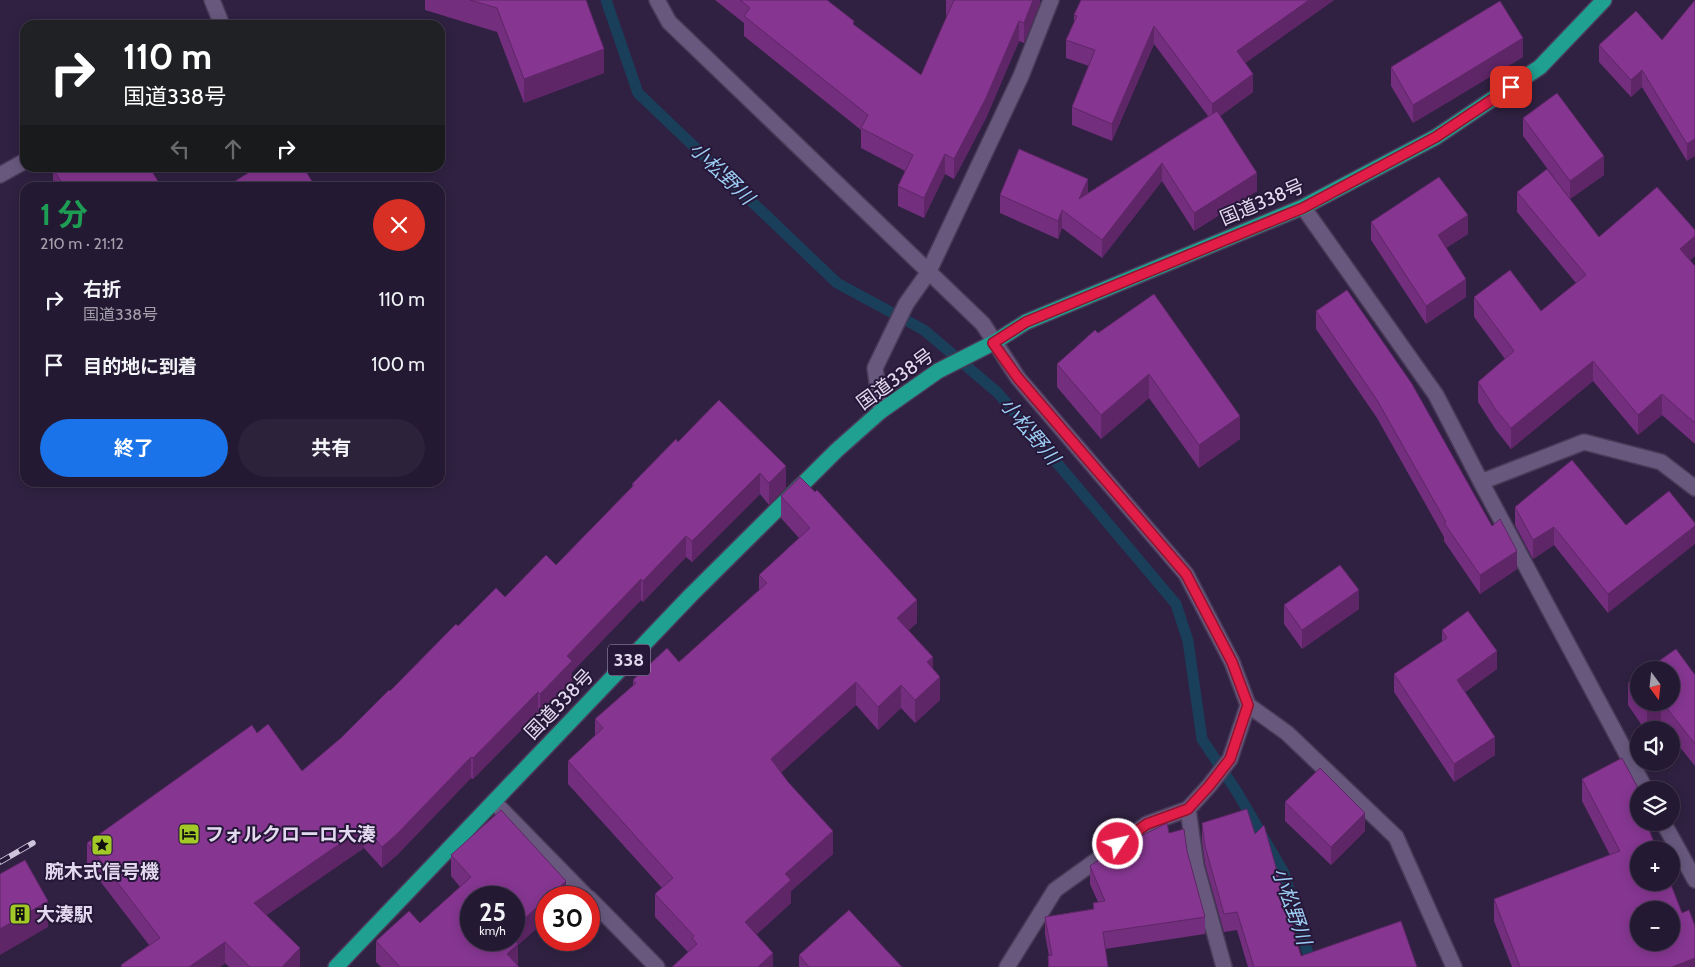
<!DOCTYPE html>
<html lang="ja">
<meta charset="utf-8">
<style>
:root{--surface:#241932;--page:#2c223a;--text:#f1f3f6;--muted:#a3a0ac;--line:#41384d;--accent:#1a73e8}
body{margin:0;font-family:Cabin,"Noto Sans JP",sans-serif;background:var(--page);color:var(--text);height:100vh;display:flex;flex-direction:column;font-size:19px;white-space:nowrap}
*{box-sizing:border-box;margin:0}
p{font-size:16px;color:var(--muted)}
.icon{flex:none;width:28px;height:28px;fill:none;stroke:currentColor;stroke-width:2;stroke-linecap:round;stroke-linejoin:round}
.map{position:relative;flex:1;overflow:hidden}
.side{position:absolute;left:20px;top:182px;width:425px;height:305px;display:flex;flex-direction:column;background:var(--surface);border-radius:15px;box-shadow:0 2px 12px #0003,0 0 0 1px var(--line)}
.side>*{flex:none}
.hud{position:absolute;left:20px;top:20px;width:425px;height:152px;border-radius:15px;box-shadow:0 2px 12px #0003,0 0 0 1px var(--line);background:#202124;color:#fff;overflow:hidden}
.needle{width:32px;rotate:165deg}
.tools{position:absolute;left:1630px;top:661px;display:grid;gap:10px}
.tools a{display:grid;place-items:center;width:50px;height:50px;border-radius:50%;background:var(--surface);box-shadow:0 2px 12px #0003,0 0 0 1px var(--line);font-size:25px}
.speed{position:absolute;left:460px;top:886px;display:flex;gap:10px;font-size:25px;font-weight:700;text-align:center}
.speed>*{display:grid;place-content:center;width:65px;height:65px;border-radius:50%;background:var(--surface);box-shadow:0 2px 12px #0003,0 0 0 1px var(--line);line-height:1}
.speed small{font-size:12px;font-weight:400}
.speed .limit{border:8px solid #d22;background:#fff;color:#111}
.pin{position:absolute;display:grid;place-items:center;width:42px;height:42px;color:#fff;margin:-21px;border-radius:10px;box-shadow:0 2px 8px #0006}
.me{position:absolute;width:55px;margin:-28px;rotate:55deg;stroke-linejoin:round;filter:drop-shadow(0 0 4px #0008)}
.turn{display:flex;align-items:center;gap:18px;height:105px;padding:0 20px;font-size:22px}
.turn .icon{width:65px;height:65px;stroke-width:2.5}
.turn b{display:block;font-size:35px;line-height:42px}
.lanes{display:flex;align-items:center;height:48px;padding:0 20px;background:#0003;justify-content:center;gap:25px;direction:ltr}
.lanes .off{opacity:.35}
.round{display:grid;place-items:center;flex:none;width:52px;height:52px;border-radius:26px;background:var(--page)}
.summary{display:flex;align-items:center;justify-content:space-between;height:85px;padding:0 20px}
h1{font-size:30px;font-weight:700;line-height:38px;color:#1e9e55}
.action{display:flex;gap:10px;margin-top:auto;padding:10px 20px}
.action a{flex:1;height:58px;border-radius:30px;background:var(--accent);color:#fff;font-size:20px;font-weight:700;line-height:58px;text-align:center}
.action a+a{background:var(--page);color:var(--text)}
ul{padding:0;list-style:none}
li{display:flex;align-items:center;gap:15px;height:65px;padding:0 20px}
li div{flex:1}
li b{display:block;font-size:19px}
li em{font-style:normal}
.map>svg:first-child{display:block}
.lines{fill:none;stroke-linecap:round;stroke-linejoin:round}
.stream{stroke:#1a3f5a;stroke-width:11}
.lane-casing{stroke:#493b58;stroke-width:18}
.street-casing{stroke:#493b58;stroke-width:18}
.highway-casing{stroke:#493b58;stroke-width:18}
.lane{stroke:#68587e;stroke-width:15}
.street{stroke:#68587e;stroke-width:15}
.highway{stroke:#1fa091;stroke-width:15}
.rail-casing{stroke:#cec4db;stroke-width:5.5}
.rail{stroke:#261738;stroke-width:4;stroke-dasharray:11;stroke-linecap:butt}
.wall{fill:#732e7d}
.shaded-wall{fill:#5e2666}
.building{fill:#863691;stroke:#5e2666;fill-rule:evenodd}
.route-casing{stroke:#92132f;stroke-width:12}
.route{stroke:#e11d48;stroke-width:9}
.labels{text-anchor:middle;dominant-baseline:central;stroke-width:4;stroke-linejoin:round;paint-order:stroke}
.shield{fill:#261738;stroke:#aaa0b9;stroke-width:1}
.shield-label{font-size:18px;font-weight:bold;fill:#e3daf0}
.street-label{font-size:19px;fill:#e3daf0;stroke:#261738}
.poi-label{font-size:19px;font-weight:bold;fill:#e3daf0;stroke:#261738;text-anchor:start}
.water-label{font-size:20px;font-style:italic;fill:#9bccf3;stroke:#261738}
</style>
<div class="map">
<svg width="1695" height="967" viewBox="0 0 1695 967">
<rect width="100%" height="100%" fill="#302142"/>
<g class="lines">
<path class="stream" d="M606,0L638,93L837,283L924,330L998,393L1176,604L1188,641L1202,739L1237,792L1284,873L1312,967"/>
<g class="lane-casing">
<path id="lane" d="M212,0L222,25
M0,175L25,161"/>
</g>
<g class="street-casing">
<path id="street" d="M657,0L669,22L983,324L1018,378L1186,574L1232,662L1248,705L1287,733L1396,837L1454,967
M1303,207L1436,395L1481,482L1646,790
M881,411L875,368L906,304L928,273L1021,76L1051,0
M1481,482L1584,442L1661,462L1695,488
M494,802L588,898
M1663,822L1695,880
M589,898L657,967
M1007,967L1055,890L1147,824L1188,809
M1224,967L1196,866L1188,809L1209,786L1230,759L1248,705"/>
</g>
<g class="highway-casing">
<path id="highway" d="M336,967L690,596L837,450L881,411L938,371L993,343L1026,322L1303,207L1436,137L1540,67L1604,0"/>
</g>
<use href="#lane" class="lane"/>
<use href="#street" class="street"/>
<use href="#highway" class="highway"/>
<g class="rail-casing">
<path id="rail" d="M0,862L33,843"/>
</g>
<use href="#rail" class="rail"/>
</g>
<path class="wall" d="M425,0H586L604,73L524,103L497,32L425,10Z
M715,0H827L854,25L921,75L947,16L946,15V0H1040V3L1024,43L1019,41L986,118L954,179L945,174L924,218L898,206V186L905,171L861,148V130L744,36V23Z
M1081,0H1334L1245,63L1253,92L1220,116L1257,191L1194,231L1162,181L1102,258L1062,228L1058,239L1000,213V195L1088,193L1208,116L1154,44L1112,141L1072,125V107L1089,66L1066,58V40L1074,22V15Z
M1695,0L1687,161L1642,87L1631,97L1599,62V45L1662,40Z
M1523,57L1413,123L1391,86V67Z
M1523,118L1604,175L1570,199L1523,136Z
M53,169L162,188H53Z
M1517,192L1599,237L1695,230V256L1690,260L1695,266V444L1662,415L1638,435L1593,381L1511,449L1496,430L1478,402V382L1505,359L1474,317V297L1541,311L1576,283L1517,212Z
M1371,222L1468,234L1446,248L1466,297L1426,324L1371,240Z
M1316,311L1517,569L1480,594L1444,541V537L1377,418L1316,329Z
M1098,333L1240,439L1199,468L1149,398L1101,439L1057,387V364Z
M719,400L786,487L769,505L760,494L692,562L686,557L643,602L641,600L572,672V682L540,715L538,713L473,779L471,778L397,855L382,868L364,848L266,915L300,967H229L225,963L220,967H121V965L149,945L87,864V843L257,733L302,771L341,738L458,626L556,565L632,487V484L678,442Z
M781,496L917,623L908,630L933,669L940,700L915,723L901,708L878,730L856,705L781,772L833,854L791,891V903L756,935L773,967L688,952L655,917V894L662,888L568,784V761L595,736V719L633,686V680L679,662L759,590V575L799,538L781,518Z
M1515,507L1626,525L1608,613L1554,545L1533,559L1515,525Z
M1284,605L1359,609L1302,649L1284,624Z
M1442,630L1497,669L1465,692L1495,755L1454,782L1394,692V674L1442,642Z
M1639,675V702H1671L1695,675V766L1671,736V730H1666L1661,724L1652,730H1645L1628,705V683Z
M1582,779L1639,822L1682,913L1695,967H1512L1494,921V899L1610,855L1582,801Z
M1285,802L1365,831L1331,865L1285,821Z
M1202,823L1255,834L1301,956L1417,967H1248L1237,930L1224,932L1205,864L1202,841Z
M1169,833L1187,851L1205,917V934L1105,949L1108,967H1048V956H1049L1045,934V917L1093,909V903L1098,902L1090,884V866Z
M451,855L566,898H546V920L518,945V965H517L519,967H381L376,962V941L420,923L460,887L451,876Z
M799,955L902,967H799Z"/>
<path class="shaded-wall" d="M1033,0H1040V3L1024,43V23Z
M1309,0H1334L1237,69V51Z
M1019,21V41L986,118L954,179V159Z
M1154,26V44L1112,141V124Z
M1523,38V57L1413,123V105Z
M604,49V73L524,103V79Z
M1642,70V87L1631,97V80Z
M1253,74V92L1212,122V104Z
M1695,139V156L1687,161V144Z
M945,154V174L924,218V198Z
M1604,156V175L1570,199V181Z
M1162,163V181L1102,258V240Z
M1257,173V191L1194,231V213Z
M1088,179V198L1079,199Z
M1062,210V228L1058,239V221Z
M1468,215V234L1438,253V235Z
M1695,236V256L1680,269V249Z
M1466,279V297L1426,324V306Z
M1593,361V381L1511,449V428Z
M1149,374V398L1101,439V415Z
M1662,394V415L1638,435V415Z
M1240,416V439L1199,468V445Z
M786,466V487L769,505V483Z
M760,473V494L692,562V541Z
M1695,526V544L1608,613V594Z
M1554,527V545L1533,559V540Z
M686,536V557L643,602V581Z
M1517,551V569L1480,594V575Z
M641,579V600L572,672V682L540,715V694L567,656Z
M1359,590V609L1302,649V630Z
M917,600V623L897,641V618Z
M1497,651V669L1457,698V680Z
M933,657V680L927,662Z
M940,677V700L915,723V700Z
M856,682V705L771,782V759Z
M901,685V708L878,730V707Z
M538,692V713L473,779V758Z
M1660,702H1661V724L1652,730H1647V712Z
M1495,737V755L1454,782V764Z
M471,757V778L397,855L382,868V847Z
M1639,794V816L1636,795Z
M1365,813V831L1331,865V847Z
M364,827V848L254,924V903Z
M833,831V854L791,891V903L745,945V922L785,874Z
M566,881V898H548Z
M546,899V920L518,945V965L515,967L507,954L514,940V928Z
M48,901V927L0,955V929Z
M225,942V963L220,967H189Z
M300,948V967H282Z
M773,953V967H758Z
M1695,958V967H1672Z"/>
<path class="building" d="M470,0H586L604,49L524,79L497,8Z
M740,0H827L854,21L853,24L921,75L954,0H1033L1024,23L1019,21L986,98L954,159L945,154L924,198L898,186L913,155L861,128L868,115L744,16L750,8Z
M1081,0H1309L1237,51L1253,74L1212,104L1154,26L1112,124L1072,107L1095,50L1066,40L1077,16L1074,15Z
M1695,0V139L1687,144L1642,70L1631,80L1599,45L1636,11L1662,40Z
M1500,1L1523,38L1413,105L1391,67Z
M1557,93L1604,156L1570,181L1523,118Z
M1217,111L1257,173L1194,213L1162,163L1102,240L1062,210L1058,221L1000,195L1019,149L1088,179L1079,199Z
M55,168H150L162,188H65L53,169Z
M256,168H304L316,188H224Z
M1547,169L1599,237L1657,187L1695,230V236L1680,249L1695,266V423L1662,394L1638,415L1593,361L1511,428L1496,410L1478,382L1514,351L1474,297L1510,270L1541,311L1586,275L1517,192Z
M1439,177L1468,215L1438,235L1466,279L1426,306L1371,222Z
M1347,290L1412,384L1492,526L1500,519L1517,551L1480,575L1444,523L1446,522L1377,400L1316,311Z
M1154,294L1240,416L1199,445L1149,374L1101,415L1057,364L1095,330L1098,333Z
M719,400L786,466L769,483L760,473L692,541L686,536L643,581L641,579L567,656L572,661L540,694L538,692L473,758L471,757L397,834L382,847L364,827L254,903L300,948L282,967H250L225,942L189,967H122L121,965L160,938L87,843L252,725L257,733L268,724L302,771L341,738L389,690L390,691L456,624L458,626L496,588L505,597L546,555L556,565L634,485L632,484L676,439L678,442Z
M1572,460L1626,525L1669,491L1695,523V526L1608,594L1554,527L1533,540L1515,507Z
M800,477L815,492L817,490L917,600L897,618L933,657L927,662L940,677L915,700L901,685L878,707L856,682L771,759L788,782L833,831L785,874L791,880L745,922L773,953L758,967H672L697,944L692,938L694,936L655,894L673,878L568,761L603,728L595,719L636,683L633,680L667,648L679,662L767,583L759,575L810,528L781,496Z
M1340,565L1359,590L1302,630L1284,605Z
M1468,611L1497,651L1457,680L1495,737L1454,764L1394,674L1447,638L1442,630Z
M1676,649L1695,675V744L1662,702H1671V670H1646Z
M1639,675V699L1628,683Z
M1641,702H1660L1647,712Z
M1622,758L1639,790V794L1636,795L1639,803V822H1646L1657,850H1639V882H1670L1682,913L1689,910L1695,926V958L1672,967H1520L1494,899L1620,851L1582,779ZM1639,910H1671V942H1639Z
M1320,768L1365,813L1331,847L1285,802Z
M1247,809L1255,834L1264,825L1301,956L1401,921L1417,967H1254L1237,912L1224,914L1205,846L1202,823Z
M501,810L566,881L548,898H546V899L514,928V898H471V940H514V939L518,944L507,954L519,967H400L376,941L409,911L420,923L471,877L451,855Z
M1167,823L1169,833L1184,829L1187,851L1205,917L1103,932L1108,967H1049L1048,956L1052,955L1045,917L1094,909L1093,903L1105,901L1090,866L1111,851Z
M25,860L48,901L0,929V874Z
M849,910L902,967H809L799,955Z"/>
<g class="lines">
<g class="route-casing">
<path id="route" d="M1118,844L1147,824L1188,809L1209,786L1230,759L1248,705L1232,662L1186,574L1018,378L993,343L1026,322L1303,208L1436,137L1511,87"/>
</g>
<use href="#route" class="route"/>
</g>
<defs>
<g id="hotel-square" transform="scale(1.125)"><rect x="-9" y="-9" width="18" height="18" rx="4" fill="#a2c928" stroke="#261738"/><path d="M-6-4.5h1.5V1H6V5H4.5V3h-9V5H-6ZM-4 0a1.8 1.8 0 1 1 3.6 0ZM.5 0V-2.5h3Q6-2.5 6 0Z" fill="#111"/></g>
<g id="sight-square" transform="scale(1.125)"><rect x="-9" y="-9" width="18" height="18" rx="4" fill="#a2c928" stroke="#261738"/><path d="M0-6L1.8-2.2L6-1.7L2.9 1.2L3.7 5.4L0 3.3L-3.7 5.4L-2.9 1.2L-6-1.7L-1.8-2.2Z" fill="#111"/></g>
<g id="building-square" transform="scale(1.125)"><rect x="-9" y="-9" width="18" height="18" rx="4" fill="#a2c928" stroke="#261738"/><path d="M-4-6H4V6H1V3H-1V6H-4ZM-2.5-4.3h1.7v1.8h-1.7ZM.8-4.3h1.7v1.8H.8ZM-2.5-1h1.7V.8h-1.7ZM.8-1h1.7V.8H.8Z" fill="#111"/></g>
</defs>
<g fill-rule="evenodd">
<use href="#hotel-square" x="189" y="834"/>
<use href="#sight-square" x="102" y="845"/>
<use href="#building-square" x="20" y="914"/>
</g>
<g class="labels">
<rect class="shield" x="608" y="644.5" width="42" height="31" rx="4"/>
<g class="shield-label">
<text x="629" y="660">338</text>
</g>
<g class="street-label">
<text transform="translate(1262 202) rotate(-23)">国道338号</text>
<text transform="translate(895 379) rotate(-36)">国道338号</text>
<text transform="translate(559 704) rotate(-46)">国道338号</text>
</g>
<g class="poi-label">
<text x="205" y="834">フォルクローロ大湊</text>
<text x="102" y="871" text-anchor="middle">腕木式信号機</text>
<text x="36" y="914">大湊駅</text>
</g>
<g class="water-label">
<text transform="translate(722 173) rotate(44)">小松野川</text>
<text transform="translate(1030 431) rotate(50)">小松野川</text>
<text transform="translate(1292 906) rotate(71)">小松野川</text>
</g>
</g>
</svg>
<div class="tools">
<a><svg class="needle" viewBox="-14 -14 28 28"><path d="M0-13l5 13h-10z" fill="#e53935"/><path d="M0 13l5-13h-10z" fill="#a3a0ac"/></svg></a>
<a><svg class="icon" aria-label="sound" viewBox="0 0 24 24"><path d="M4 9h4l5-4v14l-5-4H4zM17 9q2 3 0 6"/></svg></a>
<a><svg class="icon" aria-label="layers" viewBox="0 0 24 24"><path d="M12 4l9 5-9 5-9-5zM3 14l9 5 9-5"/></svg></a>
<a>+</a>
<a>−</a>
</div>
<div class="speed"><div>25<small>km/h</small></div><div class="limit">30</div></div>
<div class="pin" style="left:1511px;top:87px;background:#d93025"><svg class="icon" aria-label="arrive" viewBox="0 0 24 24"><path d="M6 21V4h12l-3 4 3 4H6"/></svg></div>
<svg class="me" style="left:1118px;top:844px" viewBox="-20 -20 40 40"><circle r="17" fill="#e11d48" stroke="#fff" stroke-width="3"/><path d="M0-11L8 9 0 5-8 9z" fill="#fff"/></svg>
<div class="hud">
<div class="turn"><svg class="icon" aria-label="right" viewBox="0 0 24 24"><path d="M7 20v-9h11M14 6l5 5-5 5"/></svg><div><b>110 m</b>国道338号</div></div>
<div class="lanes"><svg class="icon off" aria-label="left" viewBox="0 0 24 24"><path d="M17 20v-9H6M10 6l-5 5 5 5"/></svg><svg class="icon off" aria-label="ahead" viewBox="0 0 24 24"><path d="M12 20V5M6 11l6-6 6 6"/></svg><svg class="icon" aria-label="right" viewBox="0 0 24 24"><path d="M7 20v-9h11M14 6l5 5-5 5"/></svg></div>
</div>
<section class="side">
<div class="summary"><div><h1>1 分</h1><p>210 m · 21:12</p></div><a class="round" style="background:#d93025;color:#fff"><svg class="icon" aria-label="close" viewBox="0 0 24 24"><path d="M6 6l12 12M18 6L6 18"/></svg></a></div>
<ul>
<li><svg class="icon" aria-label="right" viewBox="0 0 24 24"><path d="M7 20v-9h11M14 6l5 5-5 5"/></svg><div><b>右折</b><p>国道338号</p></div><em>110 m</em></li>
<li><svg class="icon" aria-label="arrive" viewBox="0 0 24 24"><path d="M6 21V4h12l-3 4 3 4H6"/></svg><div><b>目的地に到着</b></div><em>100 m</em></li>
</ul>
<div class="action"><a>終了</a><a>共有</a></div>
</section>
</div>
